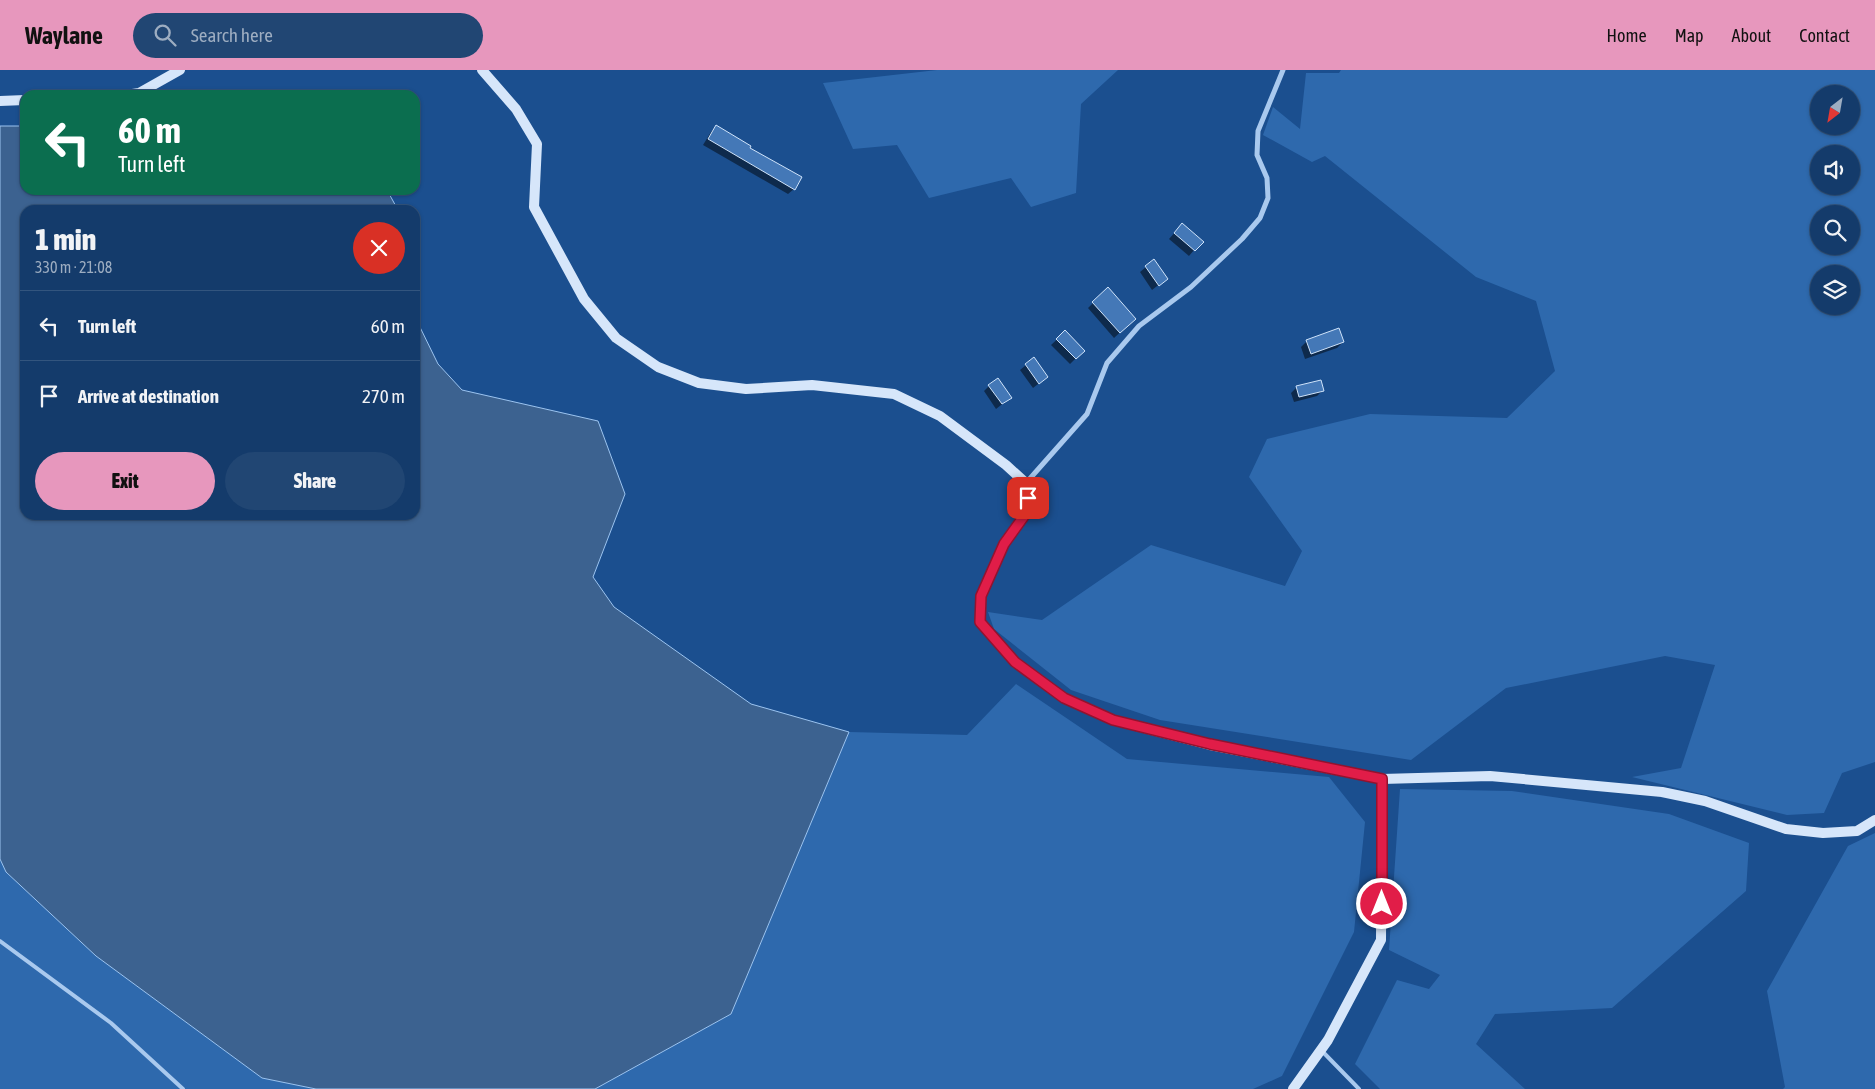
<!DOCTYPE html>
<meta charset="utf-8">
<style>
:root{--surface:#143b6b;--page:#214673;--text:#f1f3f6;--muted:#9dadc1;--line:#33557e;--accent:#e797bd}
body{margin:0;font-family:"Asap Condensed",sans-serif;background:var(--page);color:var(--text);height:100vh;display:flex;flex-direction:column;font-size:19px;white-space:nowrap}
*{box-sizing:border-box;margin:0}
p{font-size:16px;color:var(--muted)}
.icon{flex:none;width:28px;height:28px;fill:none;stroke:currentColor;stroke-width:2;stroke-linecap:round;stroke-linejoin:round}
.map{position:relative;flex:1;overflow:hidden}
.side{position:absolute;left:20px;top:135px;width:400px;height:315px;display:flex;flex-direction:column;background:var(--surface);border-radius:15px;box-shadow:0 1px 4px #0004,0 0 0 1px var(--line)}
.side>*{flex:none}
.hud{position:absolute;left:20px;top:20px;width:400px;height:105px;border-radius:15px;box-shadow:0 1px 4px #0004,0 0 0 1px var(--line);background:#0b6e4f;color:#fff;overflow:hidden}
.needle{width:32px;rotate:211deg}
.fabs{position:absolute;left:1810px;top:15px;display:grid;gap:10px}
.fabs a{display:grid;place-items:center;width:50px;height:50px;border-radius:50%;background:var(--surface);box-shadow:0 1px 4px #0004,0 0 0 1px var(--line);font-size:25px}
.pin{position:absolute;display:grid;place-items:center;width:42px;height:42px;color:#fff;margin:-21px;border-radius:10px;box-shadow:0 2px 8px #0006}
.me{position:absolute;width:55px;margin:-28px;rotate:0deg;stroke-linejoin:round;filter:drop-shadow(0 0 4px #0008)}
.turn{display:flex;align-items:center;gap:18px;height:105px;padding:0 15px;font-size:22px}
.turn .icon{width:65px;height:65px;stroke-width:2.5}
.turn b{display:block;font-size:35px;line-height:42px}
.round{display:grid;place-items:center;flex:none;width:52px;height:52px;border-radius:26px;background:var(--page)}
.headline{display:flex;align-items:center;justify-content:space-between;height:85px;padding:0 15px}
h1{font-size:30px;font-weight:800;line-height:38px}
.cta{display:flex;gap:10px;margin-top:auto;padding:10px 15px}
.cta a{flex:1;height:58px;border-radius:30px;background:var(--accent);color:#111;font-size:20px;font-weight:800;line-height:58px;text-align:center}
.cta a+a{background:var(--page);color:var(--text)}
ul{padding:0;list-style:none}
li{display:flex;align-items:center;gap:15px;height:70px;padding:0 15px;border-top:1px solid var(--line)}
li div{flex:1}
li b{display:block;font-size:19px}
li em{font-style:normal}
header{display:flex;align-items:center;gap:30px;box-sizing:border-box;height:70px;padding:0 25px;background:var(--accent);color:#111}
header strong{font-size:24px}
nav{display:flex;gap:28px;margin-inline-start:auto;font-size:18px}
.search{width:350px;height:45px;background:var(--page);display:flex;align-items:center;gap:12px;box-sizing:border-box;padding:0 18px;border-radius:28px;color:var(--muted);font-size:19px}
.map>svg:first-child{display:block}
.green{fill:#2e69ad;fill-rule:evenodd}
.water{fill:#3c6290;stroke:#9cc4f0}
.shadow{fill:#0007}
.building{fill:#4478b7;stroke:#cfe3fa}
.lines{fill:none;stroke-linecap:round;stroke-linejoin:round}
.lane{stroke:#a9c9ee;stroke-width:4}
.street{stroke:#a9c9ee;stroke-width:5}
.secondary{stroke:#d6e6fa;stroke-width:10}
.route-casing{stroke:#92132f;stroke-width:12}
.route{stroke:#e11d48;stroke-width:9}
</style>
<header>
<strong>Waylane</strong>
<div class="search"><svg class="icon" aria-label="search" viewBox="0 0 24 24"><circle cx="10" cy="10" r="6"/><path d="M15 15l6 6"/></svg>Search here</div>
<nav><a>Home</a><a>Map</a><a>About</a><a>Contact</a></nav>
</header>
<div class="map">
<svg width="1875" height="1019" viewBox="0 0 1875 1019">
<rect width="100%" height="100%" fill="#1b4f8f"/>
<path class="green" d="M937,0H1118L1081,34L1076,123L1031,137L1011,108L929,128L897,75L853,79L823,13Z
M1341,0H1875V692L1842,703L1824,743L1787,745L1632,707L1681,698L1715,595L1665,586L1506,618L1411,690L1160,650L1071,620L994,559L988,542L1042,550L1151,475L1285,516L1302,481L1249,407L1267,369L1370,344L1507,348L1555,301L1536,231L1476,207L1325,86L1312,92L1263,65L1273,37L1300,59L1306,3H1339ZM1819,24H1851V56H1819ZM1819,84H1851V116H1819ZM1819,144H1851V176H1819ZM1819,204H1851V236H1819Z
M1016,614L1127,689L1329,707L1365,752L1354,862L1282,1006L1253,1019H595L731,944L849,662L967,665Z
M1400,719L1512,721L1669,744L1749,773L1746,821L1612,938L1495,944L1476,974L1525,1019H1380L1355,994L1397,910L1429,919L1440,905L1389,880Z
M1875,763V1019H1783L1785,1017L1767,921L1848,776Z
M0,789L6,802L96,886L262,1008L316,1019H0Z"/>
<path class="water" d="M0,56H25V120H387L398,140H25V445H415V247L438,294L462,320L598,351L625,424L593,507L614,537L751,634L849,662L731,944L595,1019H316L262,1008L96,886L6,802L0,789Z"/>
<path class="shadow" d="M716,57L748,79L794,119L788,124L703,75L711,62Z
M1177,160L1194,180L1189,186L1169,169Z
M1146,197L1166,209L1152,220L1140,202Z
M1093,233L1129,254L1114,268L1088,238Z
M1065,262L1083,281L1070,294L1051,275Z
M1307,271L1343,272L1337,278L1305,289L1301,277Z
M1026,295L1047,307L1033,318L1020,300Z
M989,316L1010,328L996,339L984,321Z
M1297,317L1322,321L1317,326L1294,332L1291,323Z"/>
<path class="building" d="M716,55L751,76L750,78L802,107L795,120L708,69Z
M1182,153L1204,172L1195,181L1174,163Z
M1154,189L1168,209L1159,216L1145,196Z
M1108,217L1136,249L1120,263L1092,232Z
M1339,258L1344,272L1311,284L1306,270Z
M1065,260L1085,281L1076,289L1056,269Z
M1034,287L1048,307L1039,314L1025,294Z
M998,308L1012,328L1002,334L988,315Z
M1321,310L1324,321L1299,327L1296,316Z"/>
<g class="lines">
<path class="lane" d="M0,871L111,953L183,1019
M1321,980L1359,1019"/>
<path class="street" d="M1026,413L1087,344L1107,293L1139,256L1191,217L1242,169L1260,148L1268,128L1267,108L1257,85L1258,61L1283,0"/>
<path class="secondary" d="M482,0L516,39L537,74L534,137L584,229L616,268L658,297L699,313L746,319L812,315L894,324L940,346L1006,395L1028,415L1027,441L1004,474L981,526L980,552L1015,592L1064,628L1113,650L1210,675L1382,709
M126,25L139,23L180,0
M0,31L25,30
M1293,1019L1328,970L1381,870L1382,709L1490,706L1662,722L1705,731L1786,759L1823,763L1857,761L1875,750"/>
</g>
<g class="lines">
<g class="route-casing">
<path id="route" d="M1028,428L1027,442L1004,474L981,526L980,552L1015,592L1064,628L1113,650L1210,674L1382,709V834"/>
</g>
<use href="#route" class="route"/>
</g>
</svg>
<div class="fabs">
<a><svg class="needle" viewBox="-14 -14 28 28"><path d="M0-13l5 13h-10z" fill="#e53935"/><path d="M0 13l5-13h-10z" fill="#9dadc1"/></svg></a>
<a><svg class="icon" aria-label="sound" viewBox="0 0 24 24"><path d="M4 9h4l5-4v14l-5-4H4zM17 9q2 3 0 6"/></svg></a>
<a><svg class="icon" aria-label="search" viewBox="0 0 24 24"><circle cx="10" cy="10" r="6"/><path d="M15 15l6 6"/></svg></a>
<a><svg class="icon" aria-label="layers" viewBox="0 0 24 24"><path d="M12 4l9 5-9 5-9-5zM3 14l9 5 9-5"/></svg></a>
</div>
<div class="pin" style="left:1028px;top:428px;background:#d93025"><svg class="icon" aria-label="arrive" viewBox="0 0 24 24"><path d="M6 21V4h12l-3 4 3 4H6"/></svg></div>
<svg class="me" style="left:1382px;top:834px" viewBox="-20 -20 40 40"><circle r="17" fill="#e11d48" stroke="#fff" stroke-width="3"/><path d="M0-11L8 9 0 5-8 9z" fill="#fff"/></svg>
<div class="hud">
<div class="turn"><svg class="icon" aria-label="left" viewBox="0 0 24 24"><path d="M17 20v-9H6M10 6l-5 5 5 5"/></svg><div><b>60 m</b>Turn left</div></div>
</div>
<section class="side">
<div class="headline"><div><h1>1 min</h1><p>330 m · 21:08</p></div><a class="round" style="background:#d93025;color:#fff"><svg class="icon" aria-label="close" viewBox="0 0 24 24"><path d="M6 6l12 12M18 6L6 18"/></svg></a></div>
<ul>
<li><svg class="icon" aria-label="left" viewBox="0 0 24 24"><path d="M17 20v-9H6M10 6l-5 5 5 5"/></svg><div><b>Turn left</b></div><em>60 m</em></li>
<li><svg class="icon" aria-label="arrive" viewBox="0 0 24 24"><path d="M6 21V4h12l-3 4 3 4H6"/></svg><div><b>Arrive at destination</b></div><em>270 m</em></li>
</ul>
<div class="cta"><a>Exit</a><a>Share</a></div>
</section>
</div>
